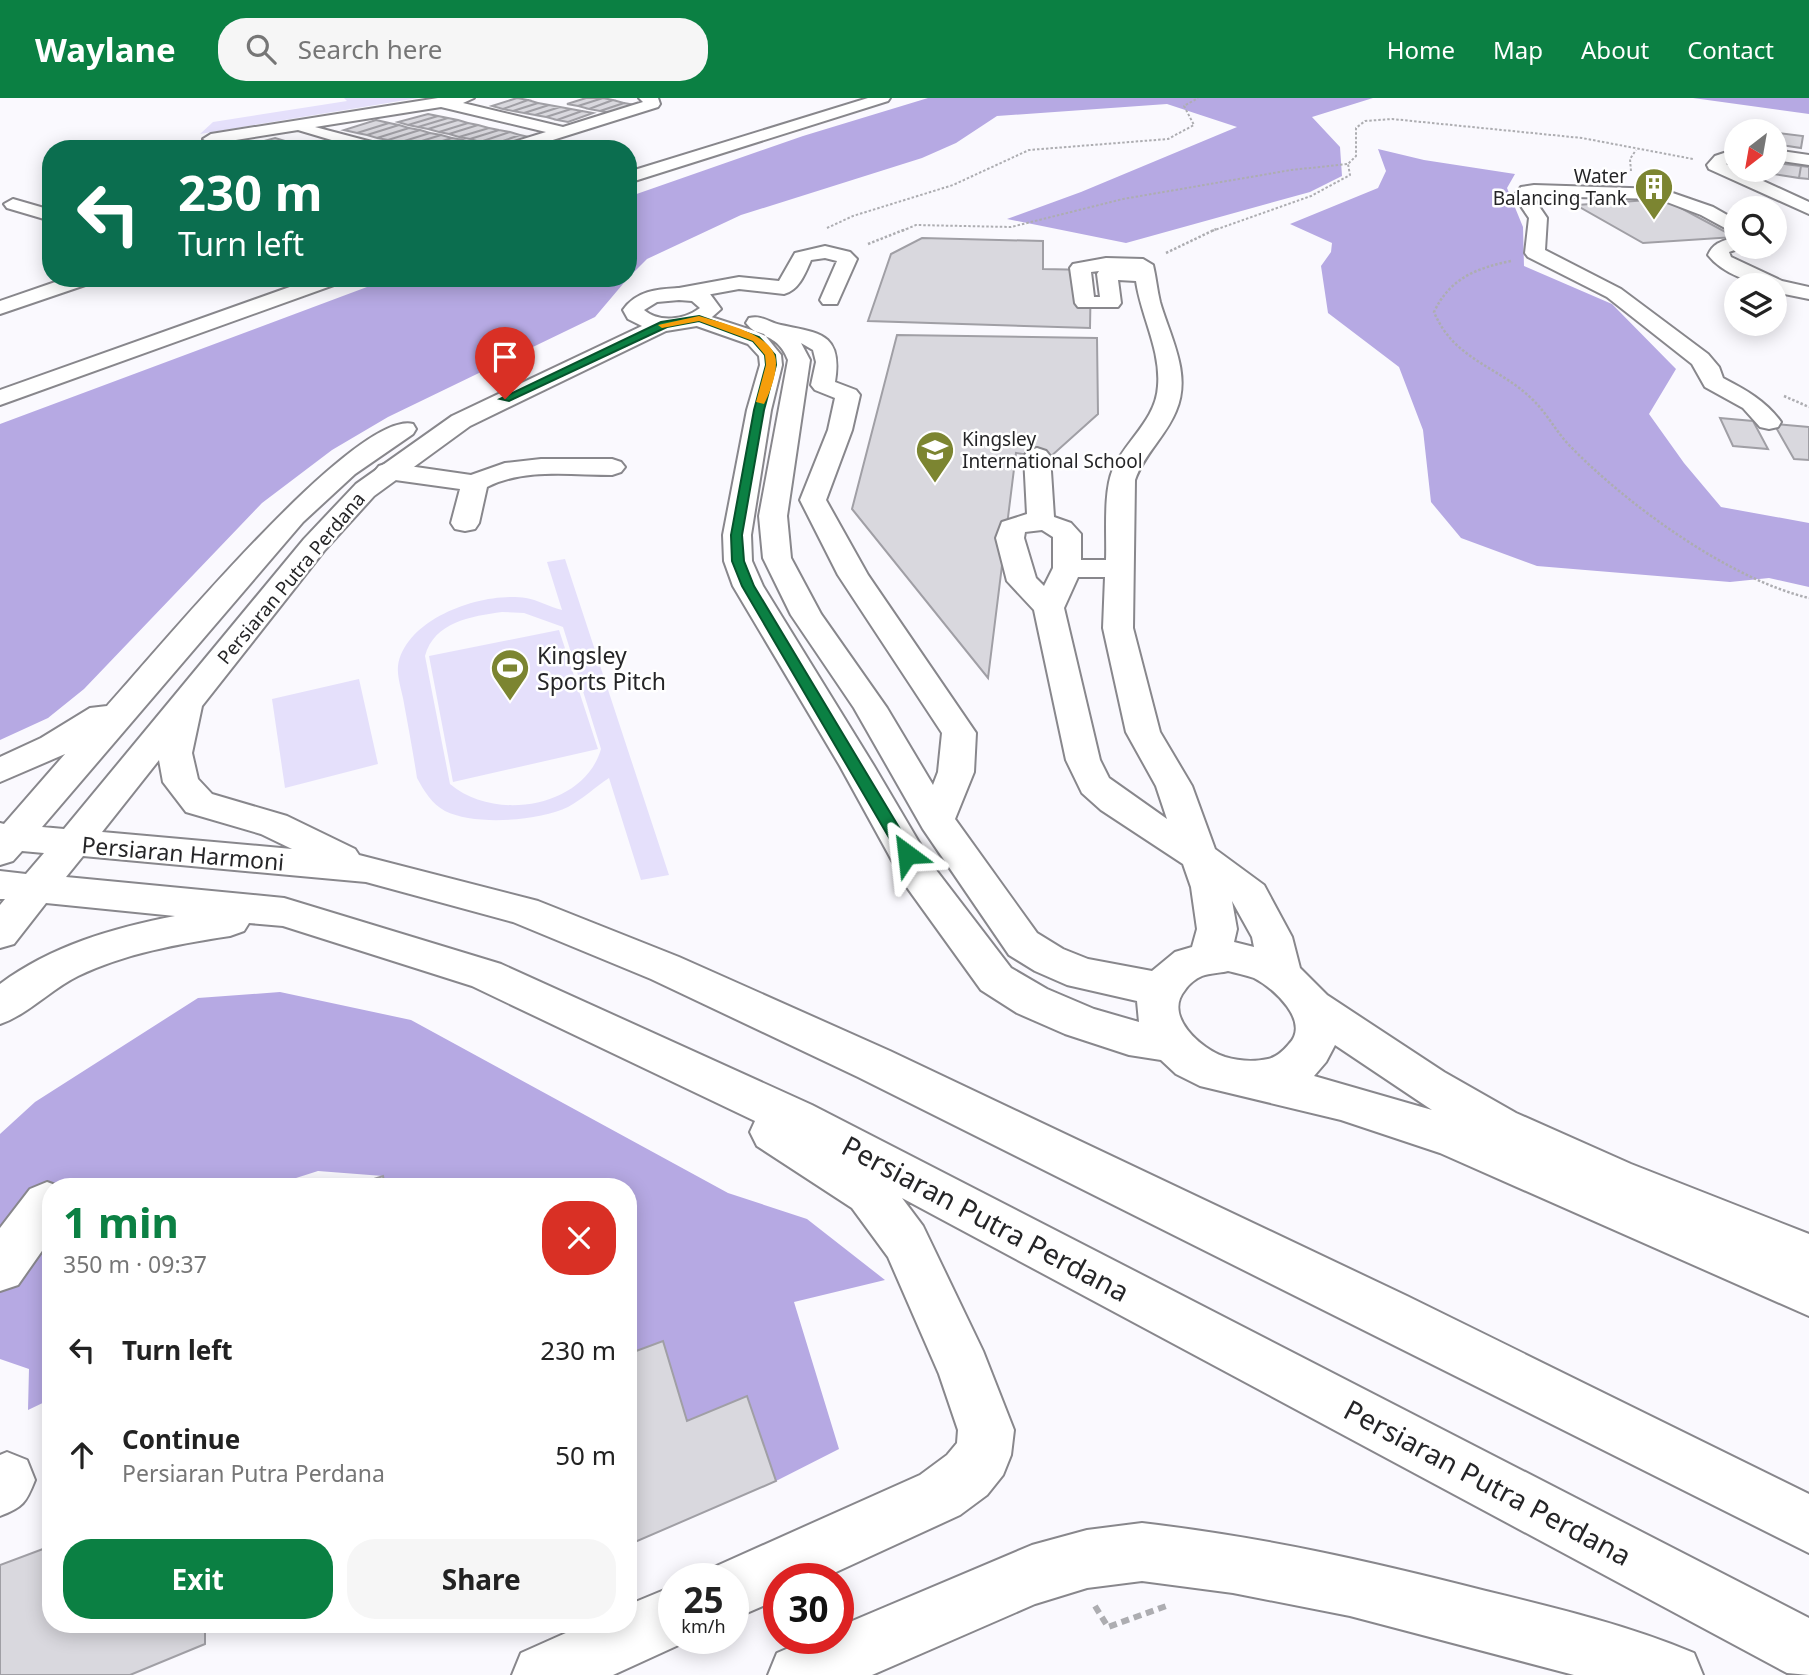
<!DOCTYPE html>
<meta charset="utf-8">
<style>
:root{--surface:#fff;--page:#f6f6f6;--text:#222;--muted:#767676;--accent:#0b8043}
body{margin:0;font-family:"Noto Sans",sans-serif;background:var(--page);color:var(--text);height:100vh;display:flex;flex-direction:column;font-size:26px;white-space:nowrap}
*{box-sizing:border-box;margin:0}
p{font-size:23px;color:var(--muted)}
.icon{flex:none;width:38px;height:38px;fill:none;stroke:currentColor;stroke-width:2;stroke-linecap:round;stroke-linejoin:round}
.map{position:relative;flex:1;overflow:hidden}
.side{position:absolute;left:42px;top:1080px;width:595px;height:455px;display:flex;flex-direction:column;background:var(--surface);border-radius:28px;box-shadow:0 4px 18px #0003}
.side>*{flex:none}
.hud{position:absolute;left:42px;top:42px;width:595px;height:147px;border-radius:28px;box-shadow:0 4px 18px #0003;background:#0b6e4f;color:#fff;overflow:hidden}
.needle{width:46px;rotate:211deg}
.controls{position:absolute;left:1724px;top:21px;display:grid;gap:14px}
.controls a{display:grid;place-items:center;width:63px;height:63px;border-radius:50%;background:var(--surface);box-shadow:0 4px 18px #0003;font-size:35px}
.speed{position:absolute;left:658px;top:1465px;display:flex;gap:14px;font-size:35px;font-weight:700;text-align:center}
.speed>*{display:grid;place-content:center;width:91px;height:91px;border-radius:50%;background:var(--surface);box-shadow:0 4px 18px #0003;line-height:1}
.speed small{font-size:18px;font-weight:400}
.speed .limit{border:10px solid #d22;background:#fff;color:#111}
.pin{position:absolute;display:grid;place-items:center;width:60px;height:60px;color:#fff;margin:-72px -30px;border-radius:50% 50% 50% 0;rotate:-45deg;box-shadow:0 0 7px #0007}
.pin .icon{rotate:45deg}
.me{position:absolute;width:77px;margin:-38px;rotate:330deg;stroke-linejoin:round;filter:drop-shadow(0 0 5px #0008)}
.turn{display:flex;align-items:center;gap:24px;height:147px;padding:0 21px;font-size:32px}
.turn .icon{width:91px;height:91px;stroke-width:2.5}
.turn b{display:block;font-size:49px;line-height:60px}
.round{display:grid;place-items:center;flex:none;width:74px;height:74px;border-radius:28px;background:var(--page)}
.head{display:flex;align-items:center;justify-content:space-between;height:119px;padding:0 21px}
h1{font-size:42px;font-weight:700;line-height:52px;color:var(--accent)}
.primary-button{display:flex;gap:14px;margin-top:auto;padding:14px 21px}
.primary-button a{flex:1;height:80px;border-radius:28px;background:var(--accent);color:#fff;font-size:28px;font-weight:700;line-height:80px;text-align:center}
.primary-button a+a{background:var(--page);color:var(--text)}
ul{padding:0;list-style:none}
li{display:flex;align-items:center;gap:21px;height:105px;padding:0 21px}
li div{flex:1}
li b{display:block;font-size:26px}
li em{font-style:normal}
header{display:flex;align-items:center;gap:42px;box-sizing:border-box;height:98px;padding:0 35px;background:var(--accent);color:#fff}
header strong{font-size:33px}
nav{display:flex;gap:38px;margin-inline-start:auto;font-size:24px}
.search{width:490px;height:63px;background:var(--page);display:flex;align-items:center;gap:18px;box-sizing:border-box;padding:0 24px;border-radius:28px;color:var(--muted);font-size:26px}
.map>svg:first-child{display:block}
.green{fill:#e5e0fb;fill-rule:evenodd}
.forest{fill:#b6a9e3}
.building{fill:#d9d8de;stroke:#a09fa5;stroke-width:2}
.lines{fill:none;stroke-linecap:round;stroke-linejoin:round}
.minor-casing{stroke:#88878c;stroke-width:4}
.major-casing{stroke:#88878c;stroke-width:4}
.highway-casing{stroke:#88878c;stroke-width:4}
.path-far2{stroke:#adadb1;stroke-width:2;stroke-dasharray:2.5 2;stroke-linecap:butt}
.path-far1{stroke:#adadb1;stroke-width:2.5;stroke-dasharray:2.5 2;stroke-linecap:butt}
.path{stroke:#adadb1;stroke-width:6;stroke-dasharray:8 5;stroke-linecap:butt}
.minor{fill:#fff;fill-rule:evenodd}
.major{fill:#fff;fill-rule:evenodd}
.highway{fill:#fff;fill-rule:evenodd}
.route{fill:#0b8043;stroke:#07532c;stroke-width:2}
.slow{fill:#f59e0b}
.labels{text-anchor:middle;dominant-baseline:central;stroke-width:5;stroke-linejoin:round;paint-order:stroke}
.far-poi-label{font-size:19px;fill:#252527;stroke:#fff;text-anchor:end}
.far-street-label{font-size:19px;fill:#252527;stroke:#fff}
.poi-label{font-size:23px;fill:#252527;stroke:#fff;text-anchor:start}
.street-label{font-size:23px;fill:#252527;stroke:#fff}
.near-street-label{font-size:28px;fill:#252527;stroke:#fff}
</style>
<header>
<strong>Waylane</strong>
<div class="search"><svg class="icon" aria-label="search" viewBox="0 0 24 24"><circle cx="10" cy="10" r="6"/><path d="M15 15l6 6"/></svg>Search here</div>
<nav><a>Home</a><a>Map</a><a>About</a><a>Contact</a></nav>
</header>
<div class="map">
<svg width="1809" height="1577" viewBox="0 0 1809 1577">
<rect width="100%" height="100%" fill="#faf9fe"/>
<path class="green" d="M344,0H418L200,36L213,24L347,3Z
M565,461L669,777L641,782L609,680C595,689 583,701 568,709C539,723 475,728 445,713C432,706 424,693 417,680C413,654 408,627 403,600C401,591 397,578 398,568C405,520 483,493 526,500C538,502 550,509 562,512L547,464ZM502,514L524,515L563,529L601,651C584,710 494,724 450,686L425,558C434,524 472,518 502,514Z
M559,532L598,651L453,684L429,558Z
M359,581L378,666L285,690L272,601Z"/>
<path class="forest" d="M928,0H1373L1312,19L1340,49L1342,78L1310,94L1126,145L1007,121L1081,94L1237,29L1167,6L997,18L956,45L922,60L741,117L647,161L628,180V99L803,38Z
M1693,0H1809V16Z
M1378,51L1424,62L1515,76L1507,90L1523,129L1524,168L1612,206L1676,271L1649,316L1684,365L1721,409L1809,425V489L1769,480L1730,484L1537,468L1461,440L1431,404L1423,332L1399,269L1328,215L1321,168L1331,154L1332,145L1290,126L1378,90L1386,73Z
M391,180H628L595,219L388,319L332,352L262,405L84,591L48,620L0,642V326Z
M280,894L411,922L728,1095L807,1121L885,1182L794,1204L839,1351L776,1383L747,1299L687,1323L663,1243L628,1256V1088H385L383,1078L318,1073L271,1088H51V1301L28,1312L29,1271L0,1261V1036L35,1004L198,900Z"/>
<path class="building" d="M517,0L528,2L503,11L492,8Z
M586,0H603L578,8L567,6Z
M603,0L613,2L589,11L578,8Z
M528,2L538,5L513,13L503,11Z
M613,2L624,5L600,13L589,11Z
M538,5L549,7L524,15L513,13Z
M624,5L635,7L611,15L600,13Z
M549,7L560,9L535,17L524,15Z
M560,9L571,11L546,19L535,17Z
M571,11L582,13L557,22L546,19Z
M582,13L593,15L568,24L557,22Z
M428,16L438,18L408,27L398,24Z
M438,18L448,20L418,29L408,27Z
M448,20L458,22L428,31L418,29Z
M376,22L389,25L357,35L344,32Z
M458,22L468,25L439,34L428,31Z
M389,25L399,27L367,37L357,35Z
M468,25L478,27L449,36L439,34Z
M399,27L409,30L377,40L367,37Z
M478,27L489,30L459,39L449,36Z
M409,30L420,32L388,42L377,40Z
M489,30L499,32L470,41L459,39Z
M420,32L430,35L398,45L388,42Z
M499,32L510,34L480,44L470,41Z
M510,34L520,37L491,47L480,44Z
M430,35L441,37L409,47L398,45Z
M1778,35L1803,38L1801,50L1775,46Z
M441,37L452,40L420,50L409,47Z
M520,37L533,40L503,50L491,47Z
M275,40L285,43L257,51L243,49Z
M452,40L463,42L436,51L420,50Z
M463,42L473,45L455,51H436Z
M285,43L295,45L276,51H257Z
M1775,65L1801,68L1799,80L1773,76Z
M1801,68L1809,69V81L1799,80Z
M1664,101L1735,139L1643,145L1576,107Z
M922,140L1043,143V171L1091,172L1090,230L868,223L891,156Z
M897,237L1097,240L1098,316L1049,360L1016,355L988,580L852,411Z
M1720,320L1753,323L1768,351L1733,348Z
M1774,326L1809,329V362L1794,361Z
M383,1078L385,1088H352Z
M663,1243L687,1323L747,1298L776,1383L628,1447V1256Z
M50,1326L51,1526H205V1546L130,1577H0V1467L43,1451Z"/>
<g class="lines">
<g class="minor-casing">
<path id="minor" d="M438,0H474L463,5L563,29L643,4L639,0H658L660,6L658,9L524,51H499L501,48L546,34L441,9L315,29L387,48L389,51H362L298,32L211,46L203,41L211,36Z
M1736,51V61L1726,66L1809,104V116L1709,71L1707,67L1715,58Z
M1774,52L1809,57V67L1774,62Z
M1534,87L1661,91L1713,109L1736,122V136L1701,117L1659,101L1532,98L1547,120L1545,152L1621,191L1708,256L1719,269L1723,280C1746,292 1766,303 1781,324L1778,329L1769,331L1760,329L1743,310L1705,289L1692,266L1607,199L1528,159L1525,155L1529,120L1514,98L1521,89Z
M13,101L51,112V123L7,110L4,106Z
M1736,139V149H1743L1729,154L1731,159L1782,183L1809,189V201L1774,194V187C1753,187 1722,175 1708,157C1714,144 1723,143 1736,139Z
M825,148L850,154L857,161L837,206H823L820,202L837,163L825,160L811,162C805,176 799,192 784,196L739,191L679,202L672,200L669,196L672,192L679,190L739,179L779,183L795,155Z
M1106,160L1143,161L1153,167C1156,179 1157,192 1160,204C1170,239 1192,276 1176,313C1166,338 1144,356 1135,382L1133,530L1160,634L1192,688L1215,751L1264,787L1292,839L1300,870L1327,897L1444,974L1516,1015L1631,1066L1809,1136V1218L1440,1055L1341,1022L1200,988L1176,976L1161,962L1129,957L1065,936L1017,915L981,892L906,788L840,668L733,488L724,463L723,437L747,312L760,267L759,258L748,246L691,226L688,221L691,216L699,215L764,236L781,257L782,267L771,312L751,437L752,463L763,488L874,668L933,768L1011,870L1047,891L1094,911L1139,924L1137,903L1067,887L1035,873L1009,857L923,731L854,610L791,517L763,460L759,418L788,262C777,234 758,241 746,225L749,220C763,217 769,225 781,227C819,235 843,235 835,284L856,292L860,297L852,332L826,402L868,477L976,635L974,674L955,721L1037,835L1063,851L1088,861L1152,873L1175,854L1192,849L1197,831L1191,789L1183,766L1101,712L1082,695L1066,662L1034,512L1007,483L996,440L1002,424L1027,416L1024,358L1028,353L1037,350L1046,353L1050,358L1054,419L1071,425L1081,436V462H1106C1107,437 1103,394 1113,371C1126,342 1156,322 1158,288C1161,252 1141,218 1136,183L1118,182L1121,205L1118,209H1078L1075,205L1070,170L1073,166ZM1099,173L1097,176L1100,199H1094L1091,174ZM801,245L813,252L816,264L811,287L815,292L835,300L828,332L800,402L838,477L942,635L938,674L933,687L887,610L821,516L791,460L787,418L810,262ZM1042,432L1053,439V470L1044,488L1036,480L1024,440L1025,434ZM1078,479H1105L1103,530L1126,634L1156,688L1167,721L1109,680L1100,662L1064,510ZM1232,803L1252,839L1254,849L1234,844L1237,831ZM1228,873C1236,875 1246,877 1254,880C1274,890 1311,924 1289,946C1283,953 1277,959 1268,961C1254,964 1238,963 1225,959C1201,951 1163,918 1185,892C1189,886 1195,881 1202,878C1210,875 1220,875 1228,873ZM1335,947L1432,1012L1314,978L1326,964Z
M67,180H97L94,184L0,216V203Z
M541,361H612L621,364L625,369L621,374L612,377C571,377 524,370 487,389L479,425L475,431L465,433L455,431L451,425L460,391L388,381L379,378L375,373L379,368L388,365L471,377L505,365Z
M47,1084L58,1088H51V1140L18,1187L0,1193V1130L30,1091Z
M7,1354L27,1362L35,1382C26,1405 23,1409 0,1418V1357Z"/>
</g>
<g class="major-casing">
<path id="major" d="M679,190L710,196L721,211L703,227L666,233L470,328L374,398L324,453L202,608L192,655L198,681L212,696L287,718L355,751L359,757L538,803L679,859L890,953L1407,1198L1809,1396V1455L858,979L651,881L513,824L366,784L83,758L66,779L284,800L501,866L812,1007L1809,1520V1577L1787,1575L902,1100L923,1128L983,1253L1014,1332L1011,1357L1003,1377L987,1397L960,1417L823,1480H779V1501L733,1521V1480H707L712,1470L920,1377L947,1357L957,1345L958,1332L939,1276L888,1159L852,1110L757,1048L750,1034L755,1023L472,888L283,828L249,825L244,833L230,838C178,846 126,855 78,878C51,891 29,916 0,926V886C51,848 113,830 175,818L46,805L14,846L0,850V807L5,801H0V773L26,776L44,755L22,753L13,763L0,767V725L4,726L65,656L0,684V659L41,640L90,610L107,608C151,560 355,311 413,326L416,331L413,336L355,376L303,424L42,729L64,731L304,441L356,386L452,318L642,228L628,221L623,212C636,193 657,191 679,190ZM679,202L692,203L700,210C684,222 659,225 644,212L657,204ZM159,662L163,684L186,714L261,736L292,751L102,734Z
M1142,1425C1262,1439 1369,1463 1486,1493C1556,1510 1627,1527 1694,1555L1703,1577H1574L1350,1518L1233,1495L1142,1483L1087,1490L1035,1506L872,1577H768L777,1555L812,1540H838V1529L1032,1447L1087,1432Z
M674,1488V1540H694L613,1577H512L521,1555L586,1526H628V1507Z"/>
</g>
<g class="highway-casing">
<path id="highway" d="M868,0H890L888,3L628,85V74Z
M315,180H345L342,184L0,307V292Z"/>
</g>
<path class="path-far2" d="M1631,73L1630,61L1636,52
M827,130L853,118L953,87L1029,52L1168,41L1194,27L1184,8L1198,0
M902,133L916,127L1011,129L1123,101L1291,72L1348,66L1356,58V30L1365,23L1392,21L1582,40L1693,61
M1212,133L1311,98L1350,77L1348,66"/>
<path class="path-far1" d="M868,146L906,131
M1166,155L1216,131
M1511,163C1477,170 1450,180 1434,214C1454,262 1498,268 1532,301C1546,314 1555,332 1569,347C1626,406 1729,481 1809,500
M1784,298L1809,309"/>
<path class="path" d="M1095,1508L1108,1529L1169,1507"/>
<use href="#minor" class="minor"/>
<use href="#major" class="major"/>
<use href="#highway" class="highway"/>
</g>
<path class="route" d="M699,218L759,239L775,257L776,267L764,312L742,437L744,463L754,488L915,756L912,760H901L742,488L732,463L731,437L754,312L766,267L765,257L753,243L699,223L667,229L509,303L500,301L661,224Z"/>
<path class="slow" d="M699,218C721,225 767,234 775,258C779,271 770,295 764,306L756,304L766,267L765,257L753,243L699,223L662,230L658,227Z"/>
<defs>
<g id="building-pin" transform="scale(2.0125)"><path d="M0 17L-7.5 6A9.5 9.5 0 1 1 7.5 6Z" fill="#7c8531" stroke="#fff"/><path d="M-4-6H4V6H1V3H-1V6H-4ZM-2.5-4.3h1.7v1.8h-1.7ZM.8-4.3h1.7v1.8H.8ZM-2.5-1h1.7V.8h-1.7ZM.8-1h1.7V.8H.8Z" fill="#fff"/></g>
<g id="school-pin" transform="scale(2.0125)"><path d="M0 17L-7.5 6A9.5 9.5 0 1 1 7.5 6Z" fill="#7c8531" stroke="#fff"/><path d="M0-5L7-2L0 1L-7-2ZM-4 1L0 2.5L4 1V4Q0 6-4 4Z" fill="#fff"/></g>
<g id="stadium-pin" transform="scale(2.0125)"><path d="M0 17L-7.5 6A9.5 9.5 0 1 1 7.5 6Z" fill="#7c8531" stroke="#fff"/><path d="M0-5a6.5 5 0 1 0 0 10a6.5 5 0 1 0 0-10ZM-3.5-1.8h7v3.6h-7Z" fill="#fff"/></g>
</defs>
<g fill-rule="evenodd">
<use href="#building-pin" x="1654" y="89"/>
<use href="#school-pin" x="935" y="352"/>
<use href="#stadium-pin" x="510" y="570"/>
</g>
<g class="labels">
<g class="far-poi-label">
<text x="1627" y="78">Water<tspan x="1627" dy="22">Balancing Tank</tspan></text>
<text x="962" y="341" text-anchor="start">Kingsley<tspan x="962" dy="22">International School</tspan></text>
</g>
<g class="far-street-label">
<text transform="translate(291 480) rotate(-50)">Persiaran Putra Perdana</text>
</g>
<g class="poi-label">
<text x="537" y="557">Kingsley<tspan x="537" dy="26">Sports Pitch</tspan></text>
</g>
<g class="street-label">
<text transform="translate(183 755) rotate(5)">Persiaran Harmoni</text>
</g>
<g class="near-street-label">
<text transform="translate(986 1120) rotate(28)">Persiaran Putra Perdana</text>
<text transform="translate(1488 1384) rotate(28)">Persiaran Putra Perdana</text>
</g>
</g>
</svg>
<div class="controls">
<a><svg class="needle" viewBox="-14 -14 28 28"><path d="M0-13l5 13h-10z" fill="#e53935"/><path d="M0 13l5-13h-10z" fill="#767676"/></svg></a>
<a><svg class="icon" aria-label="search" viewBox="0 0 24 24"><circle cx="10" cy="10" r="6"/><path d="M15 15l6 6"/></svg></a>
<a><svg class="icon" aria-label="layers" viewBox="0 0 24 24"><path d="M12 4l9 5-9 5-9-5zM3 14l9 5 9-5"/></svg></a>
</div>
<div class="speed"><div>25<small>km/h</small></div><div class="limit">30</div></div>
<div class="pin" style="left:505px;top:301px;background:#d93025"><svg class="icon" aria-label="arrive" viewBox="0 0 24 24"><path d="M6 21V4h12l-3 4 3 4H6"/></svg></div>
<svg class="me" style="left:907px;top:756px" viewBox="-20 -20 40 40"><path d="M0-17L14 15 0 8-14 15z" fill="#0b8043" stroke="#fff" stroke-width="4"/></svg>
<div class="hud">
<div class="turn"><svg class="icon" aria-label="left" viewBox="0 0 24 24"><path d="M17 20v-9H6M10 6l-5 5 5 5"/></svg><div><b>230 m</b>Turn left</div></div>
</div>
<section class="side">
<div class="head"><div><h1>1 min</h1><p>350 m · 09:37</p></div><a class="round" style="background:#d93025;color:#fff"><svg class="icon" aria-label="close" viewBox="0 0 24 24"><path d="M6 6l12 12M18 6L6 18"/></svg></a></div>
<ul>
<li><svg class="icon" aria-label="left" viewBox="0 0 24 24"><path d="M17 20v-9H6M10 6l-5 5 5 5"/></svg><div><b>Turn left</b></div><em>230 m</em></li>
<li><svg class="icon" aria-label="ahead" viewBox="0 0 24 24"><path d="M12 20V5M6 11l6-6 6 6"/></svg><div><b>Continue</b><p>Persiaran Putra Perdana</p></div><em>50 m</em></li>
</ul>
<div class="primary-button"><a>Exit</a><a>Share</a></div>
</section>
</div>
